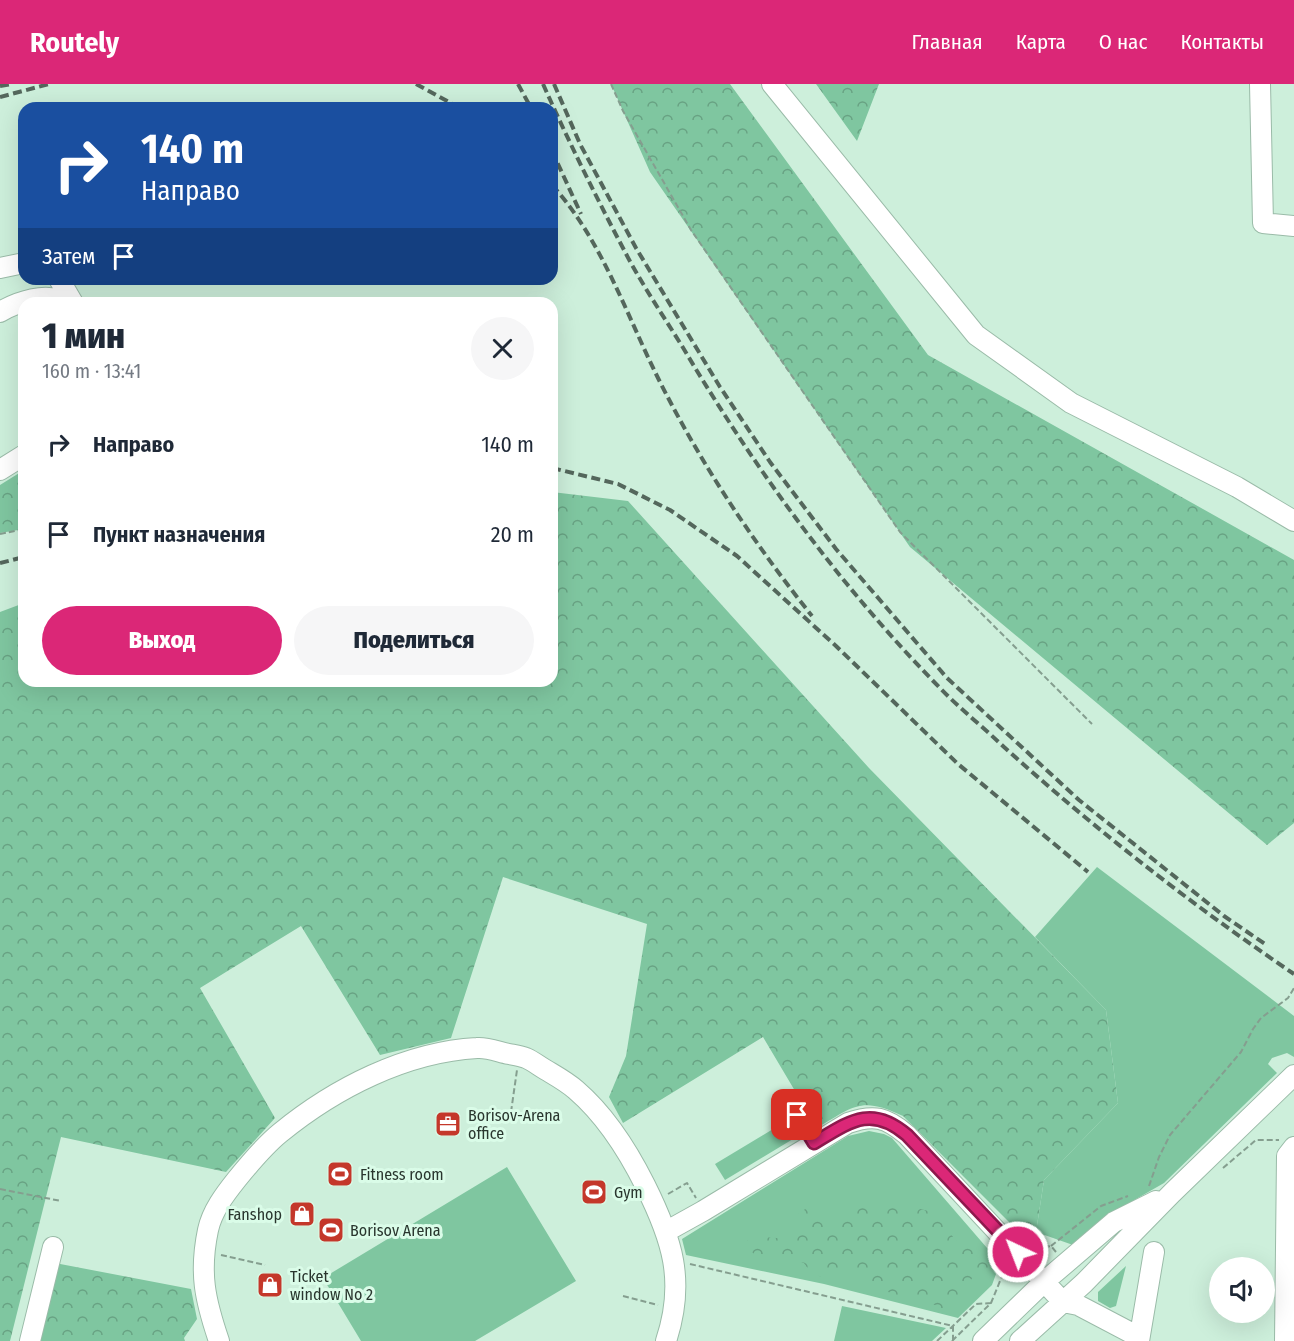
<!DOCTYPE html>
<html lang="ru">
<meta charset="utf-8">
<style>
:root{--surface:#fff;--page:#f6f6f7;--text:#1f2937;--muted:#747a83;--accent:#db2777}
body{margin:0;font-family:"Fira Sans Condensed",sans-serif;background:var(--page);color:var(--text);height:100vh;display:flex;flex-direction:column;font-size:22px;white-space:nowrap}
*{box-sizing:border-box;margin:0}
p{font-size:20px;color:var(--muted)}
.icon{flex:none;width:33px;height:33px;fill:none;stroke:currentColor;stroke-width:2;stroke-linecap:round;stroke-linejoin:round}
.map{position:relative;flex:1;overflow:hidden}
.side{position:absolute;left:18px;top:213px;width:540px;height:390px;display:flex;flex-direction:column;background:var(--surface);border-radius:18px;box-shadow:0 6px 24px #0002}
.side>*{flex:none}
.guide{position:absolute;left:18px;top:18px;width:540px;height:183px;border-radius:18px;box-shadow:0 6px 24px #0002;background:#1a4fa0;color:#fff;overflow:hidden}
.controls{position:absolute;left:1209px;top:1173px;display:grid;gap:12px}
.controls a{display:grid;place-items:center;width:66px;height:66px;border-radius:50%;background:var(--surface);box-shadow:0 6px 24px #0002;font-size:30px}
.pin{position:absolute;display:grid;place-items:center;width:51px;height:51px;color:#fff;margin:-26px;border-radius:12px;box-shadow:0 3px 9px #0006}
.me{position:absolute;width:66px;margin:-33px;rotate:317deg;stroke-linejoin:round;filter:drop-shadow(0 0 4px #0008)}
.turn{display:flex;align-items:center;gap:21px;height:126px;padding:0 24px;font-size:27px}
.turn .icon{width:78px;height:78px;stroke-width:2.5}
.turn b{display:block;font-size:42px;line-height:51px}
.then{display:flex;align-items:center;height:57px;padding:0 24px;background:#0003;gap:12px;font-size:22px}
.round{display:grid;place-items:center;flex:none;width:63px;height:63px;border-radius:32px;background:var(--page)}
.head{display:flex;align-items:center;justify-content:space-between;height:102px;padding:0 24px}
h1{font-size:36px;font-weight:800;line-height:45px}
.cta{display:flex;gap:12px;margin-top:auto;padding:12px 24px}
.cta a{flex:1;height:69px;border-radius:36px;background:var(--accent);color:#fff;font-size:24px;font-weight:800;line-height:69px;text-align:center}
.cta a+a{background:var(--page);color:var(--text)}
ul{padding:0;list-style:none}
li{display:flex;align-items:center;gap:18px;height:90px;padding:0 24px}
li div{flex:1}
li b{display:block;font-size:22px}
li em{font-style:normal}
header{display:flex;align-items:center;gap:36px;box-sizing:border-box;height:84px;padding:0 30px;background:var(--accent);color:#fff}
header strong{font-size:28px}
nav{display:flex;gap:33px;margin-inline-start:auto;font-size:21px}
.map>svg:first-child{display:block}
.grass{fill:#7fc6a0}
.forest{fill:url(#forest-crowns)}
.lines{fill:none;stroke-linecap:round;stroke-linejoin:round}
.minor-casing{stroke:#9abba8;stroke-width:22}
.path{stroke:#859e8f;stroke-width:2;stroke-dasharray:6 3;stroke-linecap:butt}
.minor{stroke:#fff;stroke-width:20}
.rail{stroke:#54675c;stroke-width:4;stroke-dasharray:9 4.5;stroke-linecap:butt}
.route-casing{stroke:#8e194d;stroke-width:15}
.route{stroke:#db2777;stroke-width:10}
.labels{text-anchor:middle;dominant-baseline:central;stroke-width:6;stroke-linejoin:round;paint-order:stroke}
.poi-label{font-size:16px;fill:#29362e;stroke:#dafce8;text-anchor:start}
</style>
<header>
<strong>Routely</strong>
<nav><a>Главная</a><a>Карта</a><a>О нас</a><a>Контакты</a></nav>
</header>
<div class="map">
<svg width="1294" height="1257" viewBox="0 0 1294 1257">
<defs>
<pattern id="forest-crowns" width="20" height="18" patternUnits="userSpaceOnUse" patternTransform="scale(1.5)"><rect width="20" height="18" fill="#7fc6a0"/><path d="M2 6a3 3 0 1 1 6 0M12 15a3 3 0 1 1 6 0" fill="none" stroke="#68a283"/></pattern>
</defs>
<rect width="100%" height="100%" fill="#cdefdb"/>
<path class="grass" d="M24,386V445L0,449V401Z
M1097,783L1294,932V973L1287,969L1272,974L1268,980L1277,989L1164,1099L1110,1130L1073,1161L1036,1148L1044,1096L1118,1019L1106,926L1035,853Z
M783,1039L793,1055L725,1096L715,1080Z
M869,1047L884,1050L892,1054L1000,1179L992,1201L958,1234L824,1200L686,1171L682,1155L848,1052Z
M507,1083L576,1197L475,1257H361L323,1194Z
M1126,1182L1116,1222L1110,1224L1098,1217V1208Z
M842,1222L946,1244L932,1257H834Z"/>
<path class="forest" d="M611,0H730L928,271L1294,476V739L1267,761L910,463L650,88Z
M816,0H879L857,57Z
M24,395V436L16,441L0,440V408Z
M552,408L628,417L869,684L1106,926L1118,1019L1044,1096L1036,1148L1022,1151L903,1032C861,1012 854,1022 817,1044L763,953L623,1039L609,1013L626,972L647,840L503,793L451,954L380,971L301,842L200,904L275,1034L226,1088L61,1053L10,1257H0V528L24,519V597H552Z
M867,1118L890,1119L909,1131L920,1125L933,1128L958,1159L969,1161L991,1178L990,1183L973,1193L961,1210L942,1225L931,1219L927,1213C917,1216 909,1212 897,1214L887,1207H875L865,1192L855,1190L848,1185L841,1186L829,1196C819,1192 809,1188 804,1179L795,1176C782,1181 761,1175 750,1167L747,1157L756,1151C766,1154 773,1154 782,1154C789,1154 790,1158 797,1156L793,1134L808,1123H821C829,1135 836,1135 849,1132L856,1122Z
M55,1179L191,1205L197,1235L184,1254L185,1257H38Z"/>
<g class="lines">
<g class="minor-casing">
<path id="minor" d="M772,0L976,251L1071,319L1237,403L1294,437
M1260,0L1263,139L1294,142
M0,184L24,179
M59,195L73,219
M0,228C17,218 47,207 65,219
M0,386L24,371
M797,1031L814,1059
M667,1147L703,1127L848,1039C874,1030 886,1033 907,1051L1063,1218L1078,1221L1139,1253
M30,1257L53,1163
M219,1257C205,1216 199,1189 208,1146C212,1127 225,1110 237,1095C250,1079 264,1062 280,1049C335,1004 406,968 477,964C487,963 499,968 509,970C514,971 521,972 526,974C533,977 539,982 546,986C556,992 567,998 576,1006C605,1031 628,1067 645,1101C672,1155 686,1197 666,1257
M983,1257L1045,1197L1114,1138L1156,1117
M1020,1257L1084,1199L1172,1109L1294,991
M1139,1257L1154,1168
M1285,1257L1287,1072L1294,1063"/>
</g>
<path class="path" d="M611,0L623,27L691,146L900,448L1092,640
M0,450L24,445
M511,1028L517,986
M1223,1084L1256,1056H1279
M1149,1102L1159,1073L1170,1051L1241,968L1253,945L1261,934L1288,914L1294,904
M0,1105L61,1117
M668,1110L687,1099L696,1114
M1051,1162L1101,1122L1128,1112
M1035,1164L1051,1162L1056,1168
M221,1171L265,1181
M690,1180L953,1242V1257
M623,1212L658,1221
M937,1257L976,1220L991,1219
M952,1257L991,1219L1007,1180"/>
<use href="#minor" class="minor"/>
<path class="rail" d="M416,0L460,24
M518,0L531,24
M543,0C568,56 595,111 624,166C641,199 662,230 682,262C755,385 839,501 939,603C959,624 983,643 1004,663C1096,746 1192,821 1294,890
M554,0L580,60L636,164L720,303L770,378L836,465L947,594L1079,716L1224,832L1265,860
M0,2L12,0
M0,13L49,0
M552,67L581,130
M552,101C602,156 626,230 659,296C701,380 753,458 812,532
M552,384L618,400L670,426L737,472L836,562L958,680L1088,788
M0,479L24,473"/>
</g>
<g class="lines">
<g class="route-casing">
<path id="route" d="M797,1031L814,1059C849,1038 871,1020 907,1051L1018,1168"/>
</g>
<use href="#route" class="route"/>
</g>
<defs>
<g id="office-square" transform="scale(1.35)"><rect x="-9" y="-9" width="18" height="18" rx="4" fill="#c4372a" stroke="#dafce8"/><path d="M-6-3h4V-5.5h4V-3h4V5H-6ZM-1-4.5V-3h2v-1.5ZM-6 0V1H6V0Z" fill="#fff"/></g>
<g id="stadium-square" transform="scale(1.35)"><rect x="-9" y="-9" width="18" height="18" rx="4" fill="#c4372a" stroke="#dafce8"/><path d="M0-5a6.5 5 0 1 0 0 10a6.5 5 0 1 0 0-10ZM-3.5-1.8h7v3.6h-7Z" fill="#fff"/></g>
<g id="shop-square" transform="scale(1.35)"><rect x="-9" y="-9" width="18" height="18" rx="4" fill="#c4372a" stroke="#dafce8"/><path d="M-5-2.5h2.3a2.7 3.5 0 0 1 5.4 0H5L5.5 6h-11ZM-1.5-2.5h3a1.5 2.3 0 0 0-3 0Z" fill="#fff"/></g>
</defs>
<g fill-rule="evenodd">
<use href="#office-square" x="448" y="1040"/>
<use href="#stadium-square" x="340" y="1090"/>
<use href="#stadium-square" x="594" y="1108"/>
<use href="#shop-square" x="302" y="1130"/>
<use href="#stadium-square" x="331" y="1146"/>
<use href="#shop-square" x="270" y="1201"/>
</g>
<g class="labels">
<g class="poi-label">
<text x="468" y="1031">Borisov-Arena<tspan x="468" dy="18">office</tspan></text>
<text x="360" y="1090">Fitness room</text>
<text x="614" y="1108">Gym</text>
<text x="282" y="1130" text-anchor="end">Fanshop</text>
<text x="350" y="1146">Borisov Arena</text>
<text x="290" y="1192">Ticket<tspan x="290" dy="18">window No 2</tspan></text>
</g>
</g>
</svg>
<div class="controls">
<a><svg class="icon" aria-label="sound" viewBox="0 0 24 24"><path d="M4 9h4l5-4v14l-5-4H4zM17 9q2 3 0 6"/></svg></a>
</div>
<div class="pin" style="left:797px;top:1031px;background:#d93025"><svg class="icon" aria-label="arrive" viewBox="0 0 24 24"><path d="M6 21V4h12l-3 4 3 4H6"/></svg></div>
<svg class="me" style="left:1018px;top:1168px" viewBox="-20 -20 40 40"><circle r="17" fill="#db2777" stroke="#fff" stroke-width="3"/><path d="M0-11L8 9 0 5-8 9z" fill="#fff"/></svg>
<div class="guide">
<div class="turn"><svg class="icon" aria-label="right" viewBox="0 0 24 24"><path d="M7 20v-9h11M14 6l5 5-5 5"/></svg><div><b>140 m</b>Направо</div></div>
<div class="then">Затем<svg class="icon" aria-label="arrive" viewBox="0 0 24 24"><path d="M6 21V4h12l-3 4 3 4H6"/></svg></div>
</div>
<section class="side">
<div class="head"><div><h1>1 мин</h1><p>160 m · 13:41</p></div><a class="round"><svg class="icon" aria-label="close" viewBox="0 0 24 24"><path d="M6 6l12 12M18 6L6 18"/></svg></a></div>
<ul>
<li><svg class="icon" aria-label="right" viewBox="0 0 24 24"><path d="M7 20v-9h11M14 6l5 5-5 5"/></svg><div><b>Направо</b></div><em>140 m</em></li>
<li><svg class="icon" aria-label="arrive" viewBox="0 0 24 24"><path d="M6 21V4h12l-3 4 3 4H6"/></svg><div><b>Пункт назначения</b></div><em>20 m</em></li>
</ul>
<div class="cta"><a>Выход</a><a>Поделиться</a></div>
</section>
</div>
